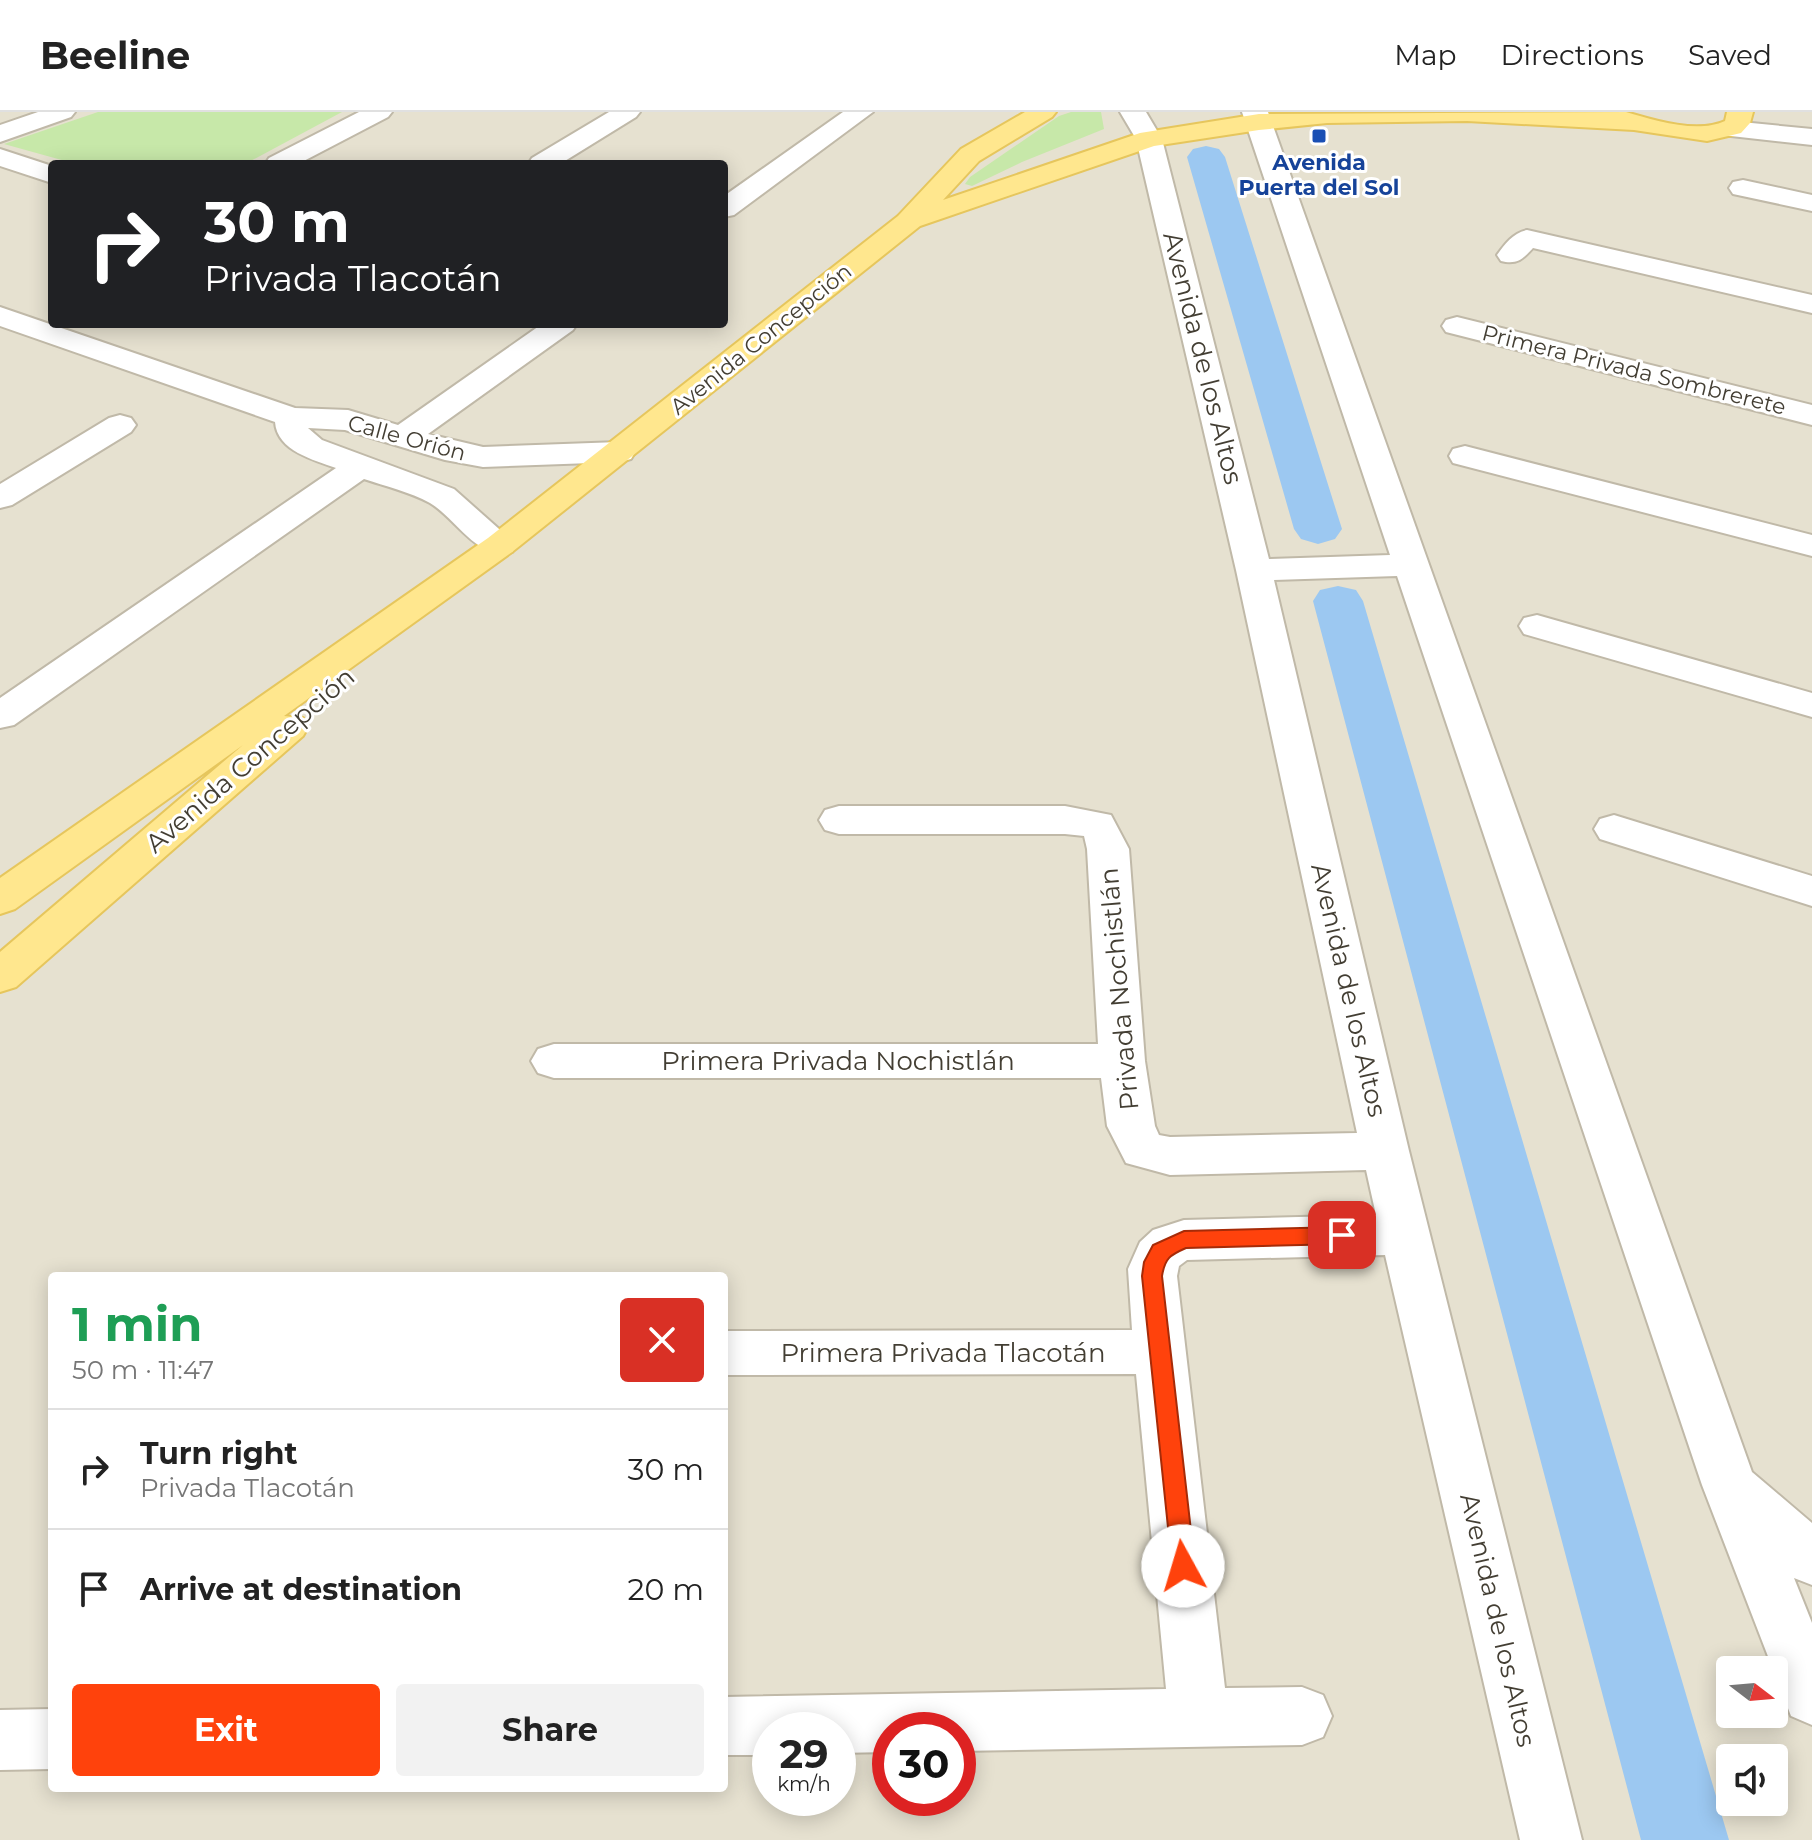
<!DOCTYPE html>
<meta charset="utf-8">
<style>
:root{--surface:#fff;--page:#f2f2f2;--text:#222;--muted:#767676;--line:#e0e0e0;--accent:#ff420c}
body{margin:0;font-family:Montserrat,sans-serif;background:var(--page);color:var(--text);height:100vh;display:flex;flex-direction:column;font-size:30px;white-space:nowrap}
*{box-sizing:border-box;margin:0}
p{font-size:26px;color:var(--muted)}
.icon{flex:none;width:44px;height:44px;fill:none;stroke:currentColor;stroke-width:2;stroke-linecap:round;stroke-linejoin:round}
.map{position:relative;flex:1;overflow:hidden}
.sheet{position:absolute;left:48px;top:1160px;width:680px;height:520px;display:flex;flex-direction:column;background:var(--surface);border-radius:8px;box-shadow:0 4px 20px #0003}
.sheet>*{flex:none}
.guide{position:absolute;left:48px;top:48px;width:680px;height:168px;border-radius:8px;box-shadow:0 4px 20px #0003;background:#202124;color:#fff;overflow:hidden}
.needle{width:52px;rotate:106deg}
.tools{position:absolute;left:1716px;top:1544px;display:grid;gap:16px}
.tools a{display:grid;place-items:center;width:72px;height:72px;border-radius:8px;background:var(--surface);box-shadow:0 4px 20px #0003;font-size:40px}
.speed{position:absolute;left:752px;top:1600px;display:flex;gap:16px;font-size:40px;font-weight:700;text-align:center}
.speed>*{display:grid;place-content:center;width:104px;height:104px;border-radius:50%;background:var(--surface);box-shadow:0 4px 20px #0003;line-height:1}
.speed small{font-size:20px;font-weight:400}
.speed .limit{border:12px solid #d22;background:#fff;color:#111}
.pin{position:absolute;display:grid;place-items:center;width:68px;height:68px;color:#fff;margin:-34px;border-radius:16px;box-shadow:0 4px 12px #0006}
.me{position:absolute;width:88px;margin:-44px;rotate:354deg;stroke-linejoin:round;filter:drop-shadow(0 0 6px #0008)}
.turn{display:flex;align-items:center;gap:28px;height:168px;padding:0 24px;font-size:36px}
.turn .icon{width:104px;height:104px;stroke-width:2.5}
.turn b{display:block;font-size:56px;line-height:68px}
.round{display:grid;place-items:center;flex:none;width:84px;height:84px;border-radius:8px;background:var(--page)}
.head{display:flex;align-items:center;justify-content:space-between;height:136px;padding:0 24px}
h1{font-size:48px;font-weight:700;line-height:60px;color:#1e9e55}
.action{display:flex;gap:16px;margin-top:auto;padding:16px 24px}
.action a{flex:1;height:92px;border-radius:8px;background:var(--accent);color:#fff;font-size:32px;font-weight:700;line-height:92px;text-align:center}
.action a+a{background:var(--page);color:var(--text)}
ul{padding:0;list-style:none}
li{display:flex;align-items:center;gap:24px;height:120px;padding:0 24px;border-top:2px solid var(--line)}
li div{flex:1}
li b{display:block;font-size:30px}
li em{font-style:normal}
header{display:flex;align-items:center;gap:48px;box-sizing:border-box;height:112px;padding:0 40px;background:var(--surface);border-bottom:2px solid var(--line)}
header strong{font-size:38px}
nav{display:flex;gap:44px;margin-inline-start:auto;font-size:28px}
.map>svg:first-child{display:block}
.residential{fill:#e6e1d0;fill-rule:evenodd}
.green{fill:#c7e8a9}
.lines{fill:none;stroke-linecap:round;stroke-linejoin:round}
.canal{fill:#9cc8f1;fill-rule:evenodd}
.minor-casing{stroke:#c0b9a8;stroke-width:4}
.major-casing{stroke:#e6c65d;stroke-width:4}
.minor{fill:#fff;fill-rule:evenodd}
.major{fill:#ffe78e;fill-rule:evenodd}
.route{fill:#ff420c;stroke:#a62b08;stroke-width:2}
.transit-dot{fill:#1a4fb4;stroke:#fff;stroke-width:3}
.labels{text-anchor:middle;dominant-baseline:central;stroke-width:6;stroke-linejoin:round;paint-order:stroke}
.far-transit-label{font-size:22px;font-weight:bold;fill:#164399;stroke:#fff}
.far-street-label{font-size:22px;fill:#433e33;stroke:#fff}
.street-label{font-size:26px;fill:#433e33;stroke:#fff}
</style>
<header>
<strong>Beeline</strong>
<nav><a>Map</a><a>Directions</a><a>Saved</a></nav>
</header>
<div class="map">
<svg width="1812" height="1728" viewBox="0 0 1812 1728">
<rect width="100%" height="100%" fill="#f2eee2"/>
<path class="residential" d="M0,0H1812V1728H0ZM52,52H724V212H52ZM52,1164H724V1676H52ZM1730,1558H1774V1602H1730ZM770,1618H838V1686H770ZM890,1618H958V1686H890ZM1730,1646H1774V1690H1730Z"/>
<path class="green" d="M98,0H342L245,52H76L4,32Z
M1071,0H1101L1104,17L1022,50L972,74L965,72L970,65L1059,4Z"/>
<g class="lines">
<path class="canal" d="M1206,34L1219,37L1225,45L1342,417L1335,427L1318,432L1301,427L1294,417L1187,45L1193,37Z
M1338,474L1356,478L1363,489L1729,1728H1641L1313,489L1320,478Z"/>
<g class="minor-casing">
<path id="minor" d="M38,0H75L71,5L0,30V13Z
M359,0H392L388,5L298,52H265L269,46Z
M609,0H640L636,5L560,52H528L532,46Z
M843,0H873L734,103L724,105V84Z
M1120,0H1146L1162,27L1269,447L1390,443L1242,0H1268L1752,1360L1812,1411V1473L1794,1466L1812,1511V1613L1791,1604L1702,1373L1397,464L1274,468L1409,1039L1582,1728H1520L1385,1143L1187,1148L1179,1154L1177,1164L1225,1576L1302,1575L1323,1583L1332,1604L1323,1625L1302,1633L958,1639V1618H890V1640L838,1641V1618H770V1643H724V1585L1166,1577L1136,1262L724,1263V1219L1132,1218L1128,1157L1140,1130L1153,1118L1184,1108L1376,1103L1366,1058L1170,1063L1126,1051L1107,1014L1101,966H554L538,961L531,949L538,937L554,932H1098L1087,737L1084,724L1065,722H839L825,718L819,708L825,698L839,694H1065L1111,703L1129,737L1145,949L1155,1014L1159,1023L1170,1025L1357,1021L1236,458L1136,27Z
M1731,9L1812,17V33L1722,23L1718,17L1722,11Z
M0,37L52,54V71L0,54Z
M1743,68L1812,83V99L1733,82L1729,76L1733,70Z
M1527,118L1812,183V201L1533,136C1523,147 1517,153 1501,149L1497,143C1505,132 1513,121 1527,118Z
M0,195L295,296L348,298L398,313L542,212H577L573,218L428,322L483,335L619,330L631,333L635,340L631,347L619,350L483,355L445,348L345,318L308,316L322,328L454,377L517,433L512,440C477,449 457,407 430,391C410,380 385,374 364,367L14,613L0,616V586L336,356C314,348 277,339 275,310L0,214Z
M1457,205L1812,293V313L1446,220L1442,214L1446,208Z
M120,303L131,306L136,313L131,320L12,393L0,396V372L109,306Z
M1465,334L1812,423V444L1453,351L1449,344L1453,337Z
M1537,503L1812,581V605L1524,522L1519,514L1524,506Z
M1614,703L1812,764V794L1600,727L1594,717L1600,707Z
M52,1597V1657L0,1658V1598Z"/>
</g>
<g class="major-casing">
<path id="major" d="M1025,0H1056L1052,5L979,49L943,88L1140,21L1259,2L1626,0C1653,8 1697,22 1725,9L1727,0H1753L1750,11L1741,21L1707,29L1634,18L1467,9L1327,11L1259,18L1154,34L920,114L512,440L284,604L303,606L308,615L303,624L16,875L0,880V840L243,633L15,797L0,802V766L488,426L898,104L961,37Z"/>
</g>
<use href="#minor" class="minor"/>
<use href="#major" class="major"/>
</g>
<path class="route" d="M1342,1115L1349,1118L1352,1123L1349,1129L1342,1132L1186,1136C1170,1143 1165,1146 1162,1164L1195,1454L1192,1461L1183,1464L1175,1461L1172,1454L1142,1164L1144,1150L1153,1133L1184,1119Z"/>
<rect class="transit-dot" x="1311" y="16" width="16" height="16" rx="4"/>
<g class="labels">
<g class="far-transit-label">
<text x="1319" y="50">Avenida<tspan x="1319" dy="25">Puerta del Sol</tspan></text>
</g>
<g class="far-street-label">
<text transform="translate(761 227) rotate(-39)">Avenida Concepción</text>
<text transform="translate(1634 258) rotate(14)">Primera Privada Sombrerete</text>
<text transform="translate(407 326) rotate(15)">Calle Orión</text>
</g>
<g class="street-label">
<text transform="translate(1203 246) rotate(76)">Avenida de los Altos</text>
<text transform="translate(250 648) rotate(-41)">Avenida Concepción</text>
<text transform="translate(1119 877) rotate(-95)">Privada Nochistlán</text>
<text transform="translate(1349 878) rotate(77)">Avenida de los Altos</text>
<text x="838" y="949">Primera Privada Nochistlán</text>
<text x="943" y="1241">Primera Privada Tlacotán</text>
<text transform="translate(1498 1508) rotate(77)">Avenida de los Altos</text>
</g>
</g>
</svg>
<div class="tools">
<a><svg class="needle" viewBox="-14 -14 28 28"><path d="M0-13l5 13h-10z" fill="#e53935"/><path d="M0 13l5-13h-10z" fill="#767676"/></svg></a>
<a><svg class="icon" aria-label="sound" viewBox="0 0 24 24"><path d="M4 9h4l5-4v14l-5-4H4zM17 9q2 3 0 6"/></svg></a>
</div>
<div class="speed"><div>29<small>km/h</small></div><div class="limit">30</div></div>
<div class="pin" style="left:1342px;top:1123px;background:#d93025"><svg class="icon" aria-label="arrive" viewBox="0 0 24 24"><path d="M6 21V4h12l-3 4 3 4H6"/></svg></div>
<svg class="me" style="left:1183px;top:1454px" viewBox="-20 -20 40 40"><circle r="19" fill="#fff"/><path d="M0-13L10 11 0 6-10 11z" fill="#ff420c"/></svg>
<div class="guide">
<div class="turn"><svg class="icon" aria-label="right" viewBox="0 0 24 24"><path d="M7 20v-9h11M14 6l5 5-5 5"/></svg><div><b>30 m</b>Privada Tlacotán</div></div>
</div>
<section class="sheet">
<div class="head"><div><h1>1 min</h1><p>50 m · 11:47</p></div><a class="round" style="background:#d93025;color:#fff"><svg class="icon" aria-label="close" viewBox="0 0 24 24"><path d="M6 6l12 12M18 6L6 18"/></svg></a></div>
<ul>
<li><svg class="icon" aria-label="right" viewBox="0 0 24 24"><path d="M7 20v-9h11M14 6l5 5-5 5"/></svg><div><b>Turn right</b><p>Privada Tlacotán</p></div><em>30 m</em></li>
<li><svg class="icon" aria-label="arrive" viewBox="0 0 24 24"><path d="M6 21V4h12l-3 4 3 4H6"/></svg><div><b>Arrive at destination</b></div><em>20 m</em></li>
</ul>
<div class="action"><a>Exit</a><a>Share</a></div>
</section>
</div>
